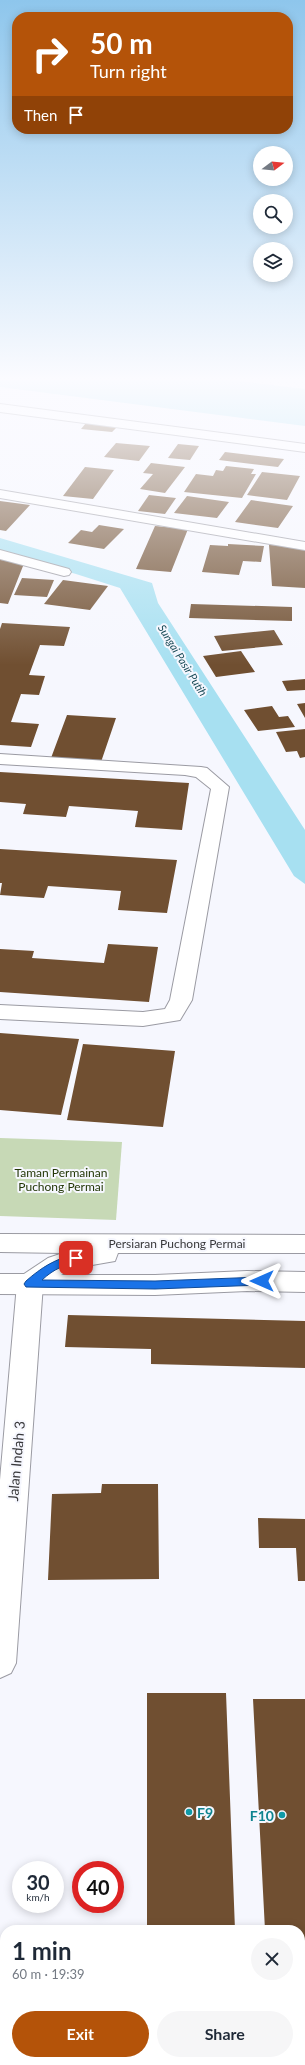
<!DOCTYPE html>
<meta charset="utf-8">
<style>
:root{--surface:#fff;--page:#f6f6f7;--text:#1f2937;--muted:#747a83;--accent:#b45309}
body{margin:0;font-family:Lato,sans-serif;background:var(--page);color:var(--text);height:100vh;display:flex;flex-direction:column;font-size:15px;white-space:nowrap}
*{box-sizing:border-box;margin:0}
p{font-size:13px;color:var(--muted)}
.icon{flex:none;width:22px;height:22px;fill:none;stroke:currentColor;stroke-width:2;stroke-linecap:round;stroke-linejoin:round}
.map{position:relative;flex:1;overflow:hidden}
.sheet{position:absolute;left:0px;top:1925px;width:305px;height:140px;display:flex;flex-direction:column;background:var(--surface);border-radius:16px 16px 0 0;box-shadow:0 2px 10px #0003}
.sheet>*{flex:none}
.top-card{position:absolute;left:12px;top:12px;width:281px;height:122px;border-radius:16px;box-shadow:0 2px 10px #0003;background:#b45309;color:#fff;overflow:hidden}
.needle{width:26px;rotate:74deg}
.buttons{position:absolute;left:253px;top:146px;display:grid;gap:8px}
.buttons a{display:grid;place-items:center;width:40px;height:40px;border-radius:50%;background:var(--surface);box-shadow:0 2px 10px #0003;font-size:20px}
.speed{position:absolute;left:12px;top:1861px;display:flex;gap:8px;font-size:20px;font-weight:700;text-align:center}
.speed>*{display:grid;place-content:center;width:52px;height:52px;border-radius:50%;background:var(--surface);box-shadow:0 2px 10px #0003;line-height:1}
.speed small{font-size:10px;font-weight:400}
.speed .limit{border:6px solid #d22;background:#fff;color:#111}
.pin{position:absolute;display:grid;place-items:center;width:34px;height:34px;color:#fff;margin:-17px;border-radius:8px;box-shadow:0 2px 6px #0006}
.me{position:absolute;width:44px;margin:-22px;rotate:270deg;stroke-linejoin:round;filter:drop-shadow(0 0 3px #0008)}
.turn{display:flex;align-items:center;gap:14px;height:84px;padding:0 12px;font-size:18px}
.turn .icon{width:52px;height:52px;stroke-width:2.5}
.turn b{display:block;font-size:28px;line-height:34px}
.then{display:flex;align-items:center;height:38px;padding:0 12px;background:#0003;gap:8px;font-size:15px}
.round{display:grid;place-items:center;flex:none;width:42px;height:42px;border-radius:21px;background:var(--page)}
.summary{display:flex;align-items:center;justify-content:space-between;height:68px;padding:0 12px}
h1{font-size:24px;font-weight:700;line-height:30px}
.primary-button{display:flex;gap:8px;margin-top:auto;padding:8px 12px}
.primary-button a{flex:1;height:46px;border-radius:24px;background:var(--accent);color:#fff;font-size:16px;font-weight:700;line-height:46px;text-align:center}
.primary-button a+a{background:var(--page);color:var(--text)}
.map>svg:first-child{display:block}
.green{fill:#c7d9b6}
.water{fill:#a7e0f1}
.building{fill:#704f31}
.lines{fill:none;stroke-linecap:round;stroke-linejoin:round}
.minor-casing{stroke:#9b9ba3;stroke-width:2}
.tertiary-casing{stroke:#9b9ba3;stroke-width:2}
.minor{fill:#fff;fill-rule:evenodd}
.tertiary{fill:#fff;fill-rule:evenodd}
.route{fill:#1a73e8;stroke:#114b97}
.culture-dot{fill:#0f9aa8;stroke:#f6f7fe;stroke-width:1.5}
.labels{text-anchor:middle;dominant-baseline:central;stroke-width:4;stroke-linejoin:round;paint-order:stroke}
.far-water-label{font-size:11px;font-style:italic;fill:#1b4c58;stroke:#f6f7fe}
.park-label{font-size:12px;fill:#243808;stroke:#f6f7fe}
.street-label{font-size:12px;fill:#38383b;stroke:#f6f7fe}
.near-street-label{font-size:14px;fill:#38383b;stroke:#f6f7fe}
.near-culture-label{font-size:14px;font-weight:bold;fill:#0d838f;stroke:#f6f7fe;text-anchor:start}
</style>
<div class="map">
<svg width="305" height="2065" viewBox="0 0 305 2065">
<rect width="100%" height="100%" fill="#f6f7fe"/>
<path class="green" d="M0,1138L122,1142L116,1220L0,1216Z"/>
<path class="water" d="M0,376H199L305,389V426L0,387Z
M0,538L152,583L158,603L305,830V884L294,876L120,588L76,574L0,553Z"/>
<path class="building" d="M86,423L117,427L112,432L81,429Z
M116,443L150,446L139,461L104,457Z
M178,444L199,446L190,460L168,458Z
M225,452L284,459L278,467L219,460Z
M151,463L185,467L165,493L140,489L153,474L143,473Z
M226,466L254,469L251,474H256L242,498L184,492L196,474L213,476L216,470L223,471Z
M85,467L114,470L93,499L63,496Z
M262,472L300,476L287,500L247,495Z
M149,495L176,498L165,514L138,511Z
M187,496L229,502L217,518L174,513Z
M251,500L293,506L278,528L235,522Z
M0,501L30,505L6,531L0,530Z
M99,525L124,529L104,549L68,543L81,530L92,532Z
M155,526L188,529L171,572L136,569Z
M228,544L264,546L261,562L243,561L239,575L202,572L210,545L228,546Z
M269,545L295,546V548L305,549V588L272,586Z
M0,560L25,561L8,604L0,603Z
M22,578L54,580L47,597L14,595Z
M63,580L108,586L90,610L44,604Z
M191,604L292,607V621L189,618Z
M2,623L70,627L64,646L40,645L29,675L45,676L39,695L21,694L11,722L39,724L31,747L0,745V629Z
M274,630L283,645L222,651L214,636Z
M241,651L255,672L216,677L203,656Z
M305,679V690L287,691L282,681Z
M305,703V718L297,704Z
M272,706L279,717L288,716L295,727L258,731L244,710Z
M67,715L116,718L101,762L51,758Z
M305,729V757L300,758L297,751L286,752L276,732Z
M0,772L189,783L182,830L135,827L138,811L69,806L66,817L23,814L26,804L0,802Z
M0,849L177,860L167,913L118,910L121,891L48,886L44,898L0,895L2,883H0Z
M108,944L158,947L149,1002L0,992V949L34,951L32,958L104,963Z
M0,1033L79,1039L61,1115L0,1110Z
M83,1044L175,1051L163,1127L67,1120Z
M68,1315L305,1321V1368L151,1364V1349L65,1347Z
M102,1484H158L159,1579L48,1580L52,1494L101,1493Z
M258,1518L305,1519V1581H298L296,1548H259Z
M147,1693H226L235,1930H147Z
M253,1699H305V2065H272V2060H300V1930H265Z
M147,2060H241V2065H147Z"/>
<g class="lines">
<g class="minor-casing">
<path id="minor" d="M0,490L305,542V550L0,498Z
M0,550L69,569L71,572L69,575L64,576L0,559Z
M0,754L201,767L207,768L229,787L192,1000L180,1020L143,1026L0,1019V1005L143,1012L165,1009L170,1000L211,789L196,777L185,775L0,764Z
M30,1274L39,1277L43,1284L16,1663L11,1673L0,1678V1480L17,1284L21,1277Z"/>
</g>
<g class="tertiary-casing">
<path id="tertiary" d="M0,404L305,444V452L0,412Z
M0,1234L305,1235V1253H118L115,1261L75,1268L61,1275H155L247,1271L305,1272V1292L247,1291L155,1295L0,1294V1274H24L48,1258L63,1253L0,1252Z"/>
</g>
<use href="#minor" class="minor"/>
<use href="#tertiary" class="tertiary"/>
</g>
<linearGradient id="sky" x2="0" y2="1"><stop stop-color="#8ec6ec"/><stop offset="0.57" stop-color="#fbfbff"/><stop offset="1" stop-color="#fbfbff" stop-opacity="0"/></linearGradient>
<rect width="305" height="665" fill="url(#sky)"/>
<path class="route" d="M76,1254L82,1258L80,1261C63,1266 55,1268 42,1280L155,1281L262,1277L267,1281L262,1285L155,1289L26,1287L24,1284L26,1281C42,1267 55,1259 76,1254Z"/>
<g class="culture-dot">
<circle cx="189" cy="1812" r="4"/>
<circle cx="282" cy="1815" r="4"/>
</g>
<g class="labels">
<g class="far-water-label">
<text transform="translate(183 660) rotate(58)">Sungai Pasir Putih</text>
</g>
<g class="park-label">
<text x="61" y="1172">Taman Permainan<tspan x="61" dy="14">Puchong Permai</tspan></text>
</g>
<g class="street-label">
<text x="177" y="1243">Persiaran Puchong Permai</text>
</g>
<g class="near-street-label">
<text transform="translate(16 1461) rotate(-85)">Jalan Indah 3</text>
</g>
<g class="near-culture-label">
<text x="197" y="1812">F9</text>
<text x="274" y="1815" text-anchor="end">F10</text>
</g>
</g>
</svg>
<div class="buttons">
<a><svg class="needle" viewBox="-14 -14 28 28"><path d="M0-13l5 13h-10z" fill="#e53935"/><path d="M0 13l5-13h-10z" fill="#747a83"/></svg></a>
<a><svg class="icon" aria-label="search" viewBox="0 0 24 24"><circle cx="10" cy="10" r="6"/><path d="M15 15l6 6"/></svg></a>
<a><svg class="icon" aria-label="layers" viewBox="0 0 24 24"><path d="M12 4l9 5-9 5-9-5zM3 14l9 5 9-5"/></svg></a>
</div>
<div class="speed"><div>30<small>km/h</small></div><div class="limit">40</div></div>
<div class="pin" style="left:76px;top:1258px;background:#d93025"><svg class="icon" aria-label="arrive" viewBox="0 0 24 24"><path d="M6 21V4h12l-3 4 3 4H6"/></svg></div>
<svg class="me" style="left:262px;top:1281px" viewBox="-20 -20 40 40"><path d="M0-17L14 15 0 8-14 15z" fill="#1a73e8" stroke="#fff" stroke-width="4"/></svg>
<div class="top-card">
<div class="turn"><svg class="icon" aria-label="right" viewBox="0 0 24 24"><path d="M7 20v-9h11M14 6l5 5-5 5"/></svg><div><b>50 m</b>Turn right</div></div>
<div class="then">Then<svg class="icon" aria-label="arrive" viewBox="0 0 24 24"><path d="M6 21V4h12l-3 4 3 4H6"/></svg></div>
</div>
<section class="sheet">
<div class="summary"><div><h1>1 min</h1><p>60 m · 19:39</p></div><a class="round"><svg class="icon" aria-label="close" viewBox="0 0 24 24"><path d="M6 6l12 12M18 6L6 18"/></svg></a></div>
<div class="primary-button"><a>Exit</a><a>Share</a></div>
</section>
</div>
